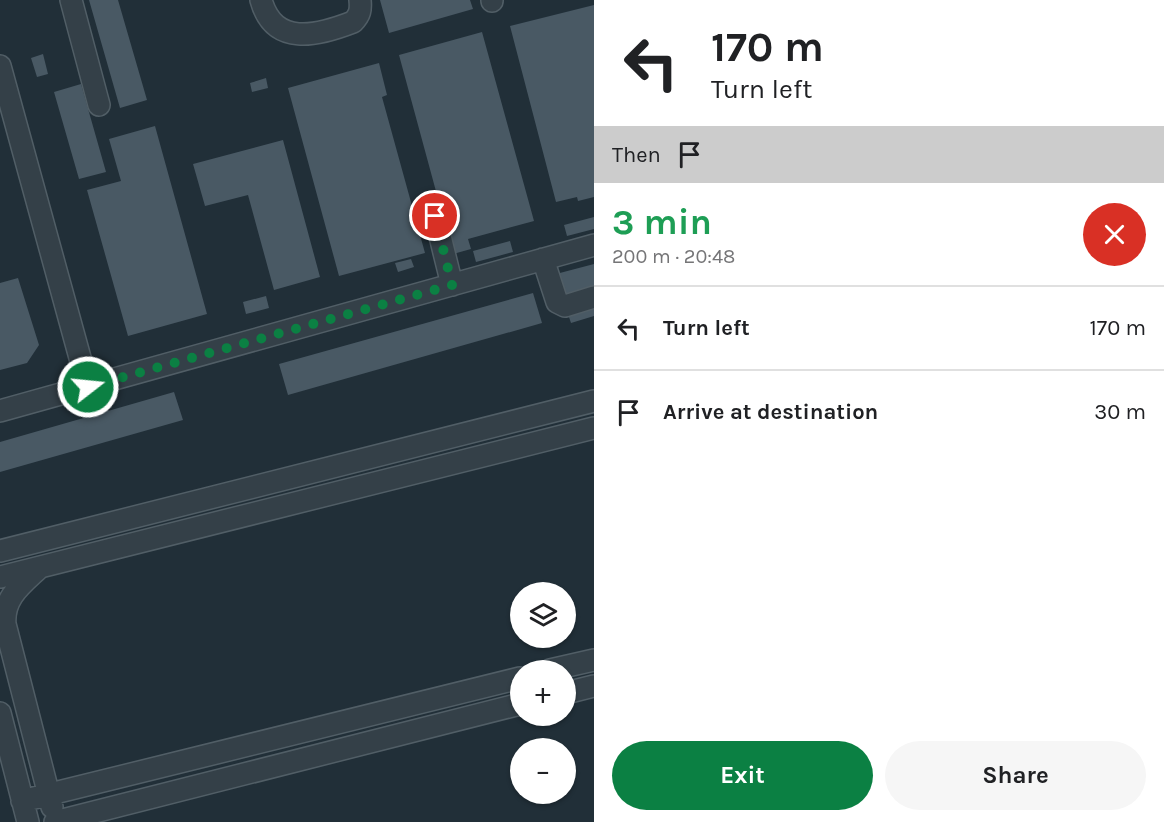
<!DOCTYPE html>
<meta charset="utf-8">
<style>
:root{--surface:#fff;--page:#f6f6f6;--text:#202124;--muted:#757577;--line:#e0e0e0;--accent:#0b8043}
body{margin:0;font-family:Karla,sans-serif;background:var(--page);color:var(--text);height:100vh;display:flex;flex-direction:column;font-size:22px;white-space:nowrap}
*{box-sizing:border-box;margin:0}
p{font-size:20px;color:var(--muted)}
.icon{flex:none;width:33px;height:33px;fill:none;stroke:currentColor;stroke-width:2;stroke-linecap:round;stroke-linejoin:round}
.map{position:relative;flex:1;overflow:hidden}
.details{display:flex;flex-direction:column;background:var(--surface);width:570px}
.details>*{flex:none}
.top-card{background:#fff;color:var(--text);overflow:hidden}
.buttons{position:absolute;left:510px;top:582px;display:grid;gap:12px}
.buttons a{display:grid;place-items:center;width:66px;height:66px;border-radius:50%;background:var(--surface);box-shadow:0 2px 4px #0004;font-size:30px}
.pin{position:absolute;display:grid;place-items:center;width:51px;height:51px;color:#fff;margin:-26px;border:3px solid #fff;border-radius:50%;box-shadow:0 2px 6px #0007}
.me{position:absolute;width:66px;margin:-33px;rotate:74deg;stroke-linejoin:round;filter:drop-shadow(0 0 4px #0008)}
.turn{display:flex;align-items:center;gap:21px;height:126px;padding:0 18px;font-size:27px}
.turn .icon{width:78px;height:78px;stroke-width:2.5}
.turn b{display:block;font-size:42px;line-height:51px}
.then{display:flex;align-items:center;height:57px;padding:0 18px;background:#0003;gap:12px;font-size:22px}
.round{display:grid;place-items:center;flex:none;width:63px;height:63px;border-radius:32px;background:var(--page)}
.overview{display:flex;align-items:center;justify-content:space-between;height:102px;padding:0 18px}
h1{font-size:36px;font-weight:700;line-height:45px;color:#1e9e55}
.button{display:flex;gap:12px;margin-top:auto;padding:12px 18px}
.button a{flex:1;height:69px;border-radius:36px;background:var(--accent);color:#fff;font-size:24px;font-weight:700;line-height:69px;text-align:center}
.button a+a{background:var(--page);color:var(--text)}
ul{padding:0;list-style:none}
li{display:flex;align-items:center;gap:18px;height:84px;padding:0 18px;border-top:2px solid var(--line)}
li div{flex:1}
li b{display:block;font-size:22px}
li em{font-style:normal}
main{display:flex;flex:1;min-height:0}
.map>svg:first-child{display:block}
.building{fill:#495964}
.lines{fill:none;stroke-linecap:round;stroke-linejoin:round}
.minor-casing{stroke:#515e66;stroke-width:24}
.minor{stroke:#344048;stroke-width:21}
.route{stroke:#0b8043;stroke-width:10;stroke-dasharray:0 18}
</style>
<main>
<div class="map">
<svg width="594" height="822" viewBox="0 0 594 822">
<rect width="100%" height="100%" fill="#212f38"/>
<path class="building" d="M89,0H118L147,100L120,108Z
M380,0H470L473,9L389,33Z
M594,5V197L578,201L577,197L556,202L510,26Z
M482,32L534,221L468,239L471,249L453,254L399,55Z
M43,54L48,74L37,77L31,58Z
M379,63L387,95L382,97L425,253L339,276L288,88Z
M266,78L268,88L252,92L250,83Z
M81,84L106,172L79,179L54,92Z
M155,126L207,314L128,336L87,190L121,181L109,139Z
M283,140L320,277L274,290L248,195L205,206L193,164Z
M594,217V229L567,236L564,225Z
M510,241L513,252L476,262L473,251Z
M411,259L414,267L398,272L395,263Z
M594,264V290L562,298L556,274Z
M18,278L39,345L27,363L0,370V283Z
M533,293L542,323L288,395L279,364Z
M266,296L269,308L246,314L243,302Z
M594,306V316L571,323L568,314Z
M174,392L183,420L0,472V442Z"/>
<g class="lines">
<g class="minor-casing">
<path id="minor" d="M71,0L99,105
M261,0C274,47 317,36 353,22C360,15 361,10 360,0
M492,0V1
M0,66L88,387
M435,216L452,285
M543,259L557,302L565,306L594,297
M0,411L594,245
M0,551L594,401
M38,569C21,585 3,598 5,624L52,807
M0,577L594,428
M550,670L594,660
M566,693L594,686
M0,713L28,822
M22,801L520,678
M55,822L520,704"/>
</g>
<use href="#minor" class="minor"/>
</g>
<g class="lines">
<path class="route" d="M88,387L452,285L435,216"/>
</g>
</svg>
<div class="buttons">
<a><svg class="icon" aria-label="layers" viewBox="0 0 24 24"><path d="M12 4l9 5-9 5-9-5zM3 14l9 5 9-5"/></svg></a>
<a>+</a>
<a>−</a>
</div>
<div class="pin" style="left:435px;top:216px;background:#d93025"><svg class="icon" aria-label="arrive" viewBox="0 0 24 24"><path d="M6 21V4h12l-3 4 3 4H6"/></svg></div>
<svg class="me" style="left:88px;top:387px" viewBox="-20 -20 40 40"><circle r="17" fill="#0b8043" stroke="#fff" stroke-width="3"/><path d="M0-11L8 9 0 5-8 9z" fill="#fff"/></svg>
</div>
<section class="details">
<div class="top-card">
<div class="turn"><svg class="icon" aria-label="left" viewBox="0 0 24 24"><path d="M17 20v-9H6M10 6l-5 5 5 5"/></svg><div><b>170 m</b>Turn left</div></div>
<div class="then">Then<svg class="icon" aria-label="arrive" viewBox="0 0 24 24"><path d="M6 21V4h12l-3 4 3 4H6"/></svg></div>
</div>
<div class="overview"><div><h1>3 min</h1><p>200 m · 20:48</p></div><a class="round" style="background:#d93025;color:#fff"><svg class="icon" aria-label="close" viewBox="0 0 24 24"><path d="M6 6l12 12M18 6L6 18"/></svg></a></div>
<ul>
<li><svg class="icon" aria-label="left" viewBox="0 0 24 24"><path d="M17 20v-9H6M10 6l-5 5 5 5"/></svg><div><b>Turn left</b></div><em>170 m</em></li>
<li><svg class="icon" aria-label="arrive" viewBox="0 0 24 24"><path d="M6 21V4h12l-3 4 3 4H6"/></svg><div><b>Arrive at destination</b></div><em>30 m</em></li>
</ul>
<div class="button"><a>Exit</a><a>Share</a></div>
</section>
</main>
